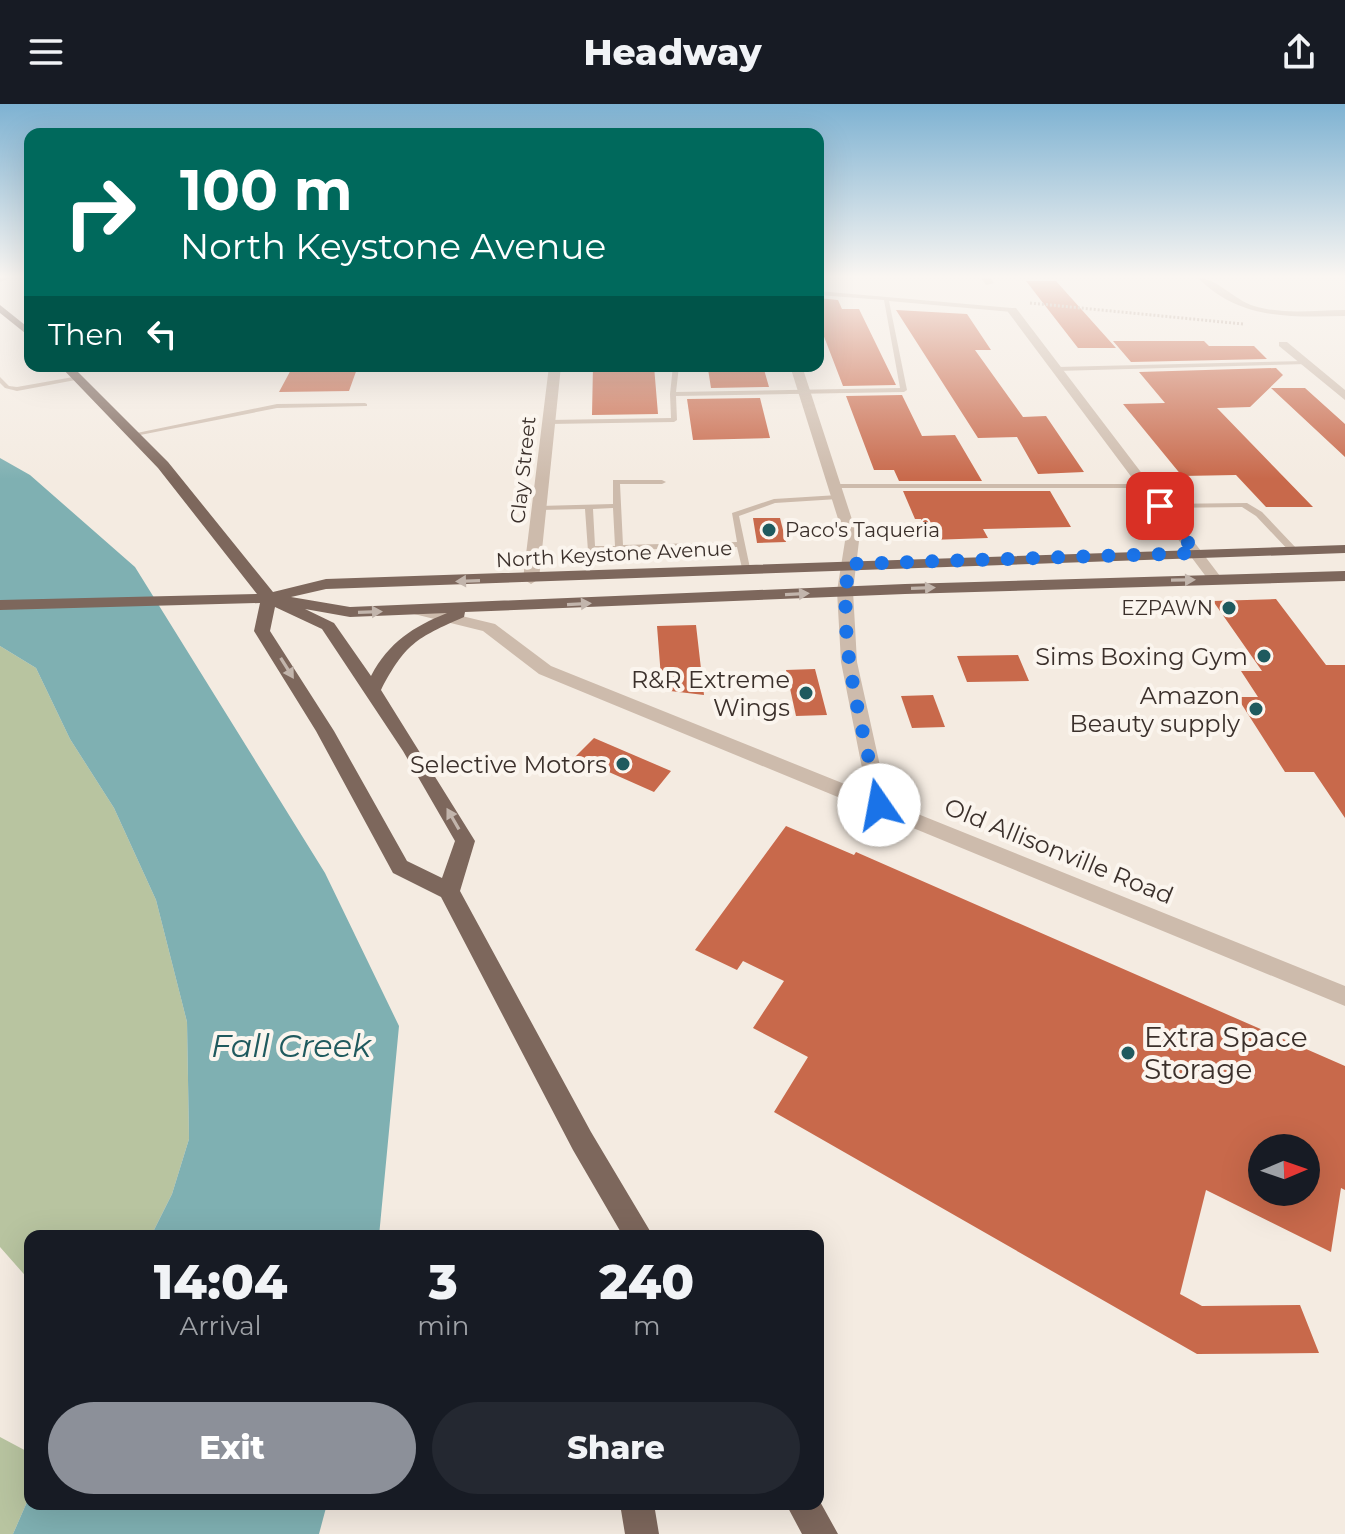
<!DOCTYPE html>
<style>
:root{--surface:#171b24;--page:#242831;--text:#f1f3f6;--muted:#9ea1a6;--accent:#8c9099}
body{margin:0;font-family:Montserrat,sans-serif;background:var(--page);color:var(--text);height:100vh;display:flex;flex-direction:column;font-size:30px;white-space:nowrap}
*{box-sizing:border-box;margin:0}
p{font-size:26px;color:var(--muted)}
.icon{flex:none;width:44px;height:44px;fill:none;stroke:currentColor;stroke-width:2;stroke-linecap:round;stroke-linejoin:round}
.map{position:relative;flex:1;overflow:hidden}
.side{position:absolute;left:24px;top:1126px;width:800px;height:280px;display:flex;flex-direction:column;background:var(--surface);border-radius:16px;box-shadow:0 8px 32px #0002}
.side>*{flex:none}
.banner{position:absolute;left:24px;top:24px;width:800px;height:244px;border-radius:16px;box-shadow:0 8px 32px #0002;background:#00695c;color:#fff;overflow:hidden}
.needle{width:52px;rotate:88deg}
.tools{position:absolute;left:1248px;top:1030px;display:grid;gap:16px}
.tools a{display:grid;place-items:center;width:72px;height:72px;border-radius:50%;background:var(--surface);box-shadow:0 8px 32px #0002;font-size:40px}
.pin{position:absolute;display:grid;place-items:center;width:68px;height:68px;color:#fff;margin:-34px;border-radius:16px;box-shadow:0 4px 12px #0006}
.me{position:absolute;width:88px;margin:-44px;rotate:348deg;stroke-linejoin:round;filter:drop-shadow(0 0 6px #0008)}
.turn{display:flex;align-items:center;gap:28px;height:168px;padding:0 24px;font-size:36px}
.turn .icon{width:104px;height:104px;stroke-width:2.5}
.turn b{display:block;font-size:56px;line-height:68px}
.then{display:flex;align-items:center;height:76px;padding:0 24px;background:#0003;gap:16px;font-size:30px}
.eta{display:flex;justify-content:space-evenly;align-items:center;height:136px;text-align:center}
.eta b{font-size:48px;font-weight:800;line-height:56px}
.button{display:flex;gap:16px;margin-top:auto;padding:16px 24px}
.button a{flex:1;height:92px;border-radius:48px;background:var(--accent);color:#fff;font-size:32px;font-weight:800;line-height:92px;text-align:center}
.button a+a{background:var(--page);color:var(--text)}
header{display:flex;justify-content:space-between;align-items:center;height:104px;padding:0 24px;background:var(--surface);font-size:36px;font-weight:800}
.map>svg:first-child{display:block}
.green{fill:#b8c4a0}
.water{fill:#7fb0b2}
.building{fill:#c8694b;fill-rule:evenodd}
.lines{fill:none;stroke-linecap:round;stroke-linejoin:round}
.path{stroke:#b9a596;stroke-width:3;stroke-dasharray:2 2;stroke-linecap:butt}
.lane{fill:#cdbbac;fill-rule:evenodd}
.street{fill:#cdbbac;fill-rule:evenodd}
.primary{fill:#7d675c;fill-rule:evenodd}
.oneway{fill:#c2b5ac}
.route{stroke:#1a73e8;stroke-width:14;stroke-dasharray:0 25.2}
.poi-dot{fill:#1f5a5e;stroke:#fbf5ee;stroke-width:3}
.labels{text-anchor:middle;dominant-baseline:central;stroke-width:8;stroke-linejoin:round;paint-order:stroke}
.far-street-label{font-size:20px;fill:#3b302b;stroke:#fbf5ee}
.far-poi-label{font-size:20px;fill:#3b302b;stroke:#fbf5ee;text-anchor:start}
.poi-label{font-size:24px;fill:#3b302b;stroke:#fbf5ee;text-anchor:end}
.street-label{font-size:24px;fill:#3b302b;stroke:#fbf5ee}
.near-poi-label{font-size:28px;fill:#3b302b;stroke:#fbf5ee;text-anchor:start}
.near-water-label{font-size:32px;font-style:italic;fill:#1f5a5e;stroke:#fbf5ee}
</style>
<header><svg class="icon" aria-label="menu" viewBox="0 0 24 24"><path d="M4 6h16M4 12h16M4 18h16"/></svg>Headway<svg class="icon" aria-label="share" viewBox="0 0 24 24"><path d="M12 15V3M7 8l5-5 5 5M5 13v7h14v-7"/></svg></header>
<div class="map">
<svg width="1345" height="1430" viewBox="0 0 1345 1430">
<rect width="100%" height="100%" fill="#f4ebe1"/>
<path class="green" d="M0,542L36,564L70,635L114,704L156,796L187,918L189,1035L172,1090L151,1132H30V1177L0,1143Z
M0,1333L30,1349V1391L13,1430H0Z"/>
<path class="water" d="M0,354L30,371L135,463L325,769L399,922L379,1132H151L172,1090L189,1035L187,918L156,796L114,704L70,635L36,564L0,542Z
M30,1391V1400H327L319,1430H13Z"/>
<path class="building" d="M1026,177H1056L1116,244H1078Z
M818,194L838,196L842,205H859L896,281L843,282L818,217Z
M896,206L967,210L991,246H975L1023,313L1046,312L1084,368L1038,370L1017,333L978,334Z
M1113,237H1204L1209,242H1254L1267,255L1131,258Z
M293,262H358L349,287L279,288Z
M593,262H654L658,310L592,311Z
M717,262H763L769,283L711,284L708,265Z
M1276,264L1283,271L1250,303L1217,304L1313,403H1266L1236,371L1182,372L1123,300L1165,299L1139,268Z
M1271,284H1305L1345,320V353Z
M902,291L922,332L955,331L982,377H899L894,366H874L846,292Z
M760,294L770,334L693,336L687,295Z
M903,387H1050L1071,423L983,425L988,434L930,436L921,415H915Z
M753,414H780L786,438L757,439Z
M1276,495L1326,561H1345V714L1314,668H1285L1237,593H1258L1241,567H1262L1213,497Z
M696,521L704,591L662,586L657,522Z
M1018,551L1029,577L967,578L957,552Z
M815,565L827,611L796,612L786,566Z
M933,591L945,623L912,624L901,592Z
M594,634L671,667L654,688L575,653Z
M786,722L854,751L856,748L1345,962V1086L1341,1084L1331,1148L1206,1086L1180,1190L1202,1202L1300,1201L1319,1249L1197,1250L774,1008L808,953L753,924L784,877L743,857L737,866L695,846ZM1262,1044H1306V1088H1262Z"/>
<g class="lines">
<path class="path" d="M1030,199L1243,220"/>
<path class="lane" d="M0,174H10L0,178Z
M818,187L1012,204L1015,206L1012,208L889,197L907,286L904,288L676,292L677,316L674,318L549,320L546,318L549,316L671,314L670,290L673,262H679L676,288L900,284L884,196L818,191Z
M1305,257L1307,258V260L1057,267L1054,265L1057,263Z
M79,272L81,273V275L17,287L5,284L0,279V273L9,282L17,283Z
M365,299L367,300V302L277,304L135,332L132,330L277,300Z
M613,376H662L666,378L662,380H620L623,441L737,438L732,409L774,395L838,391L842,393L838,395L775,399L739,412L750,464L746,467L742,464L737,443L588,447L585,405L539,406L535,404L539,402L613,400ZM613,404L615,442H595L593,405Z
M831,380H1145L1149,382L1145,384H834L830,382Z
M1247,399L1262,408L1297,445V449H1291L1256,412L1242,403L1160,404L1156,402L1160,400Z
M791,420H847L851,422L847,424H794L790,422Z"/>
<path class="street" d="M981,174H990L994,179L986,181Z
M1198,174C1217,174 1234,196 1254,202C1283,211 1316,206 1345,206V212C1290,213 1240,216 1198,174Z
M1008,204H1016L1220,472V478H1210L1008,208Z
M1279,238H1287L1345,286V296L1279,242Z
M549,262H561L539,475L531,480L523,475Z
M790,262H802L859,437L853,487L857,558L888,698L1345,882V902L539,570L483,527L410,509L408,506L416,501L495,520L551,562L867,689L841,558L837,487L845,437Z"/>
<path class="primary" d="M0,201L30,225V233L0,209Z
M60,262H72L168,358L273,488L326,475L1345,441V449L326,485L291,493L350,503L905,480L1345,467V477L905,490L465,508L464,513C416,534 405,540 381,586L475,737L460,787L591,1028L653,1132H623L573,1046L441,793L393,769L316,627L254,527L260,499L0,506V496L257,490L158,364ZM275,503L322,525L403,647L455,737L442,774L407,757L334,627L270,527ZM305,505L350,513L447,509C413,523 389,538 371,572L334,519Z
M818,1394L838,1430H802L786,1400H818Z
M620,1400H654L659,1430H625Z"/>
</g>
<defs><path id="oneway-solid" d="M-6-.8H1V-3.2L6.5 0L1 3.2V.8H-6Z" transform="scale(2)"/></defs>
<g class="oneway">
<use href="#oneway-solid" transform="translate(1183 476) rotate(-1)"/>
<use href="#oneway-solid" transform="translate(468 477) rotate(178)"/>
<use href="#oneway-solid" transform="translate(923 484) rotate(-2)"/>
<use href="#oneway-solid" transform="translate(797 490) rotate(-3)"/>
<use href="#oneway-solid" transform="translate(579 500) rotate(-3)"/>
<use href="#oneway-solid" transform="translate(370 508) rotate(-2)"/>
<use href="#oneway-solid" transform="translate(287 564) rotate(58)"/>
<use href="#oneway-solid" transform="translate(453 715) rotate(-120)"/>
</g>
<linearGradient id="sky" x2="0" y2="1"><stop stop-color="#7eb2d2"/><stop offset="0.46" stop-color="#faf6f2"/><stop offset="1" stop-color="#faf6f2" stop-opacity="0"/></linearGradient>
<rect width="1345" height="375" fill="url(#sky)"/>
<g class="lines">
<path class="route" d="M879,701C863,622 836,541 849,460L1196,449L1160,402"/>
</g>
<g class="poi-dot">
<circle cx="769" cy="426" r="8"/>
<circle cx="1229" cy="504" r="8"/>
<circle cx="1264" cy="552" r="8"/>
<circle cx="806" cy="589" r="8"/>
<circle cx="1256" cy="605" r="8"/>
<circle cx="623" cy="660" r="8"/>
<circle cx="1128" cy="949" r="8"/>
</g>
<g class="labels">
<g class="far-street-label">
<text transform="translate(523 366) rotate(-84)">Clay Street</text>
<text transform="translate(614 450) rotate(-3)">North Keystone Avenue</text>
</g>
<g class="far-poi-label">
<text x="785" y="426">Paco's Taqueria</text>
<text x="1213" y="504" text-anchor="end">EZPAWN</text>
</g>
<g class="poi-label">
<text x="1248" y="552">Sims Boxing Gym</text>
<text x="790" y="575">R&amp;R Extreme<tspan x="790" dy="28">Wings</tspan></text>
<text x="1240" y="591">Amazon<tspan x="1240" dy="28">Beauty supply</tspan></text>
<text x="607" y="660">Selective Motors</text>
</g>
<g class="street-label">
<text transform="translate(1059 747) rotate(22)">Old Allisonville Road</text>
</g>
<g class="near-poi-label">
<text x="1144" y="933">Extra Space<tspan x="1144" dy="32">Storage</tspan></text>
</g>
<g class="near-water-label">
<text x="291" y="941">Fall Creek</text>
</g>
</g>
</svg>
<div class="tools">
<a><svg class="needle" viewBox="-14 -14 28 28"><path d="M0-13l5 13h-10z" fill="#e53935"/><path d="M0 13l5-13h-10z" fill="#9ea1a6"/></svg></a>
</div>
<div class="pin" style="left:1160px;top:402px;background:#d93025"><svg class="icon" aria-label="arrive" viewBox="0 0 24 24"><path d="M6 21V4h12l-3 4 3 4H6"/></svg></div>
<svg class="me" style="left:879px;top:701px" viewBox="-20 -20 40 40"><circle r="19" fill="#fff"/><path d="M0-13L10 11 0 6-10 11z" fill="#1a73e8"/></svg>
<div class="banner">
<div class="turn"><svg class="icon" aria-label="right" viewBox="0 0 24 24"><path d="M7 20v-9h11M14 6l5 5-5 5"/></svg><div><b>100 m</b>North Keystone Avenue</div></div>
<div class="then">Then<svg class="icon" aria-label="left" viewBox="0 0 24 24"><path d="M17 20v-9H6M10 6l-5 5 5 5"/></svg></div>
</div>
<section class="side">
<div class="eta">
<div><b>14:04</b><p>Arrival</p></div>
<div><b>3</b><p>min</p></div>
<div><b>240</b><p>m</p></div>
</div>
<div class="button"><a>Exit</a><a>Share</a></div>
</section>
</div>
